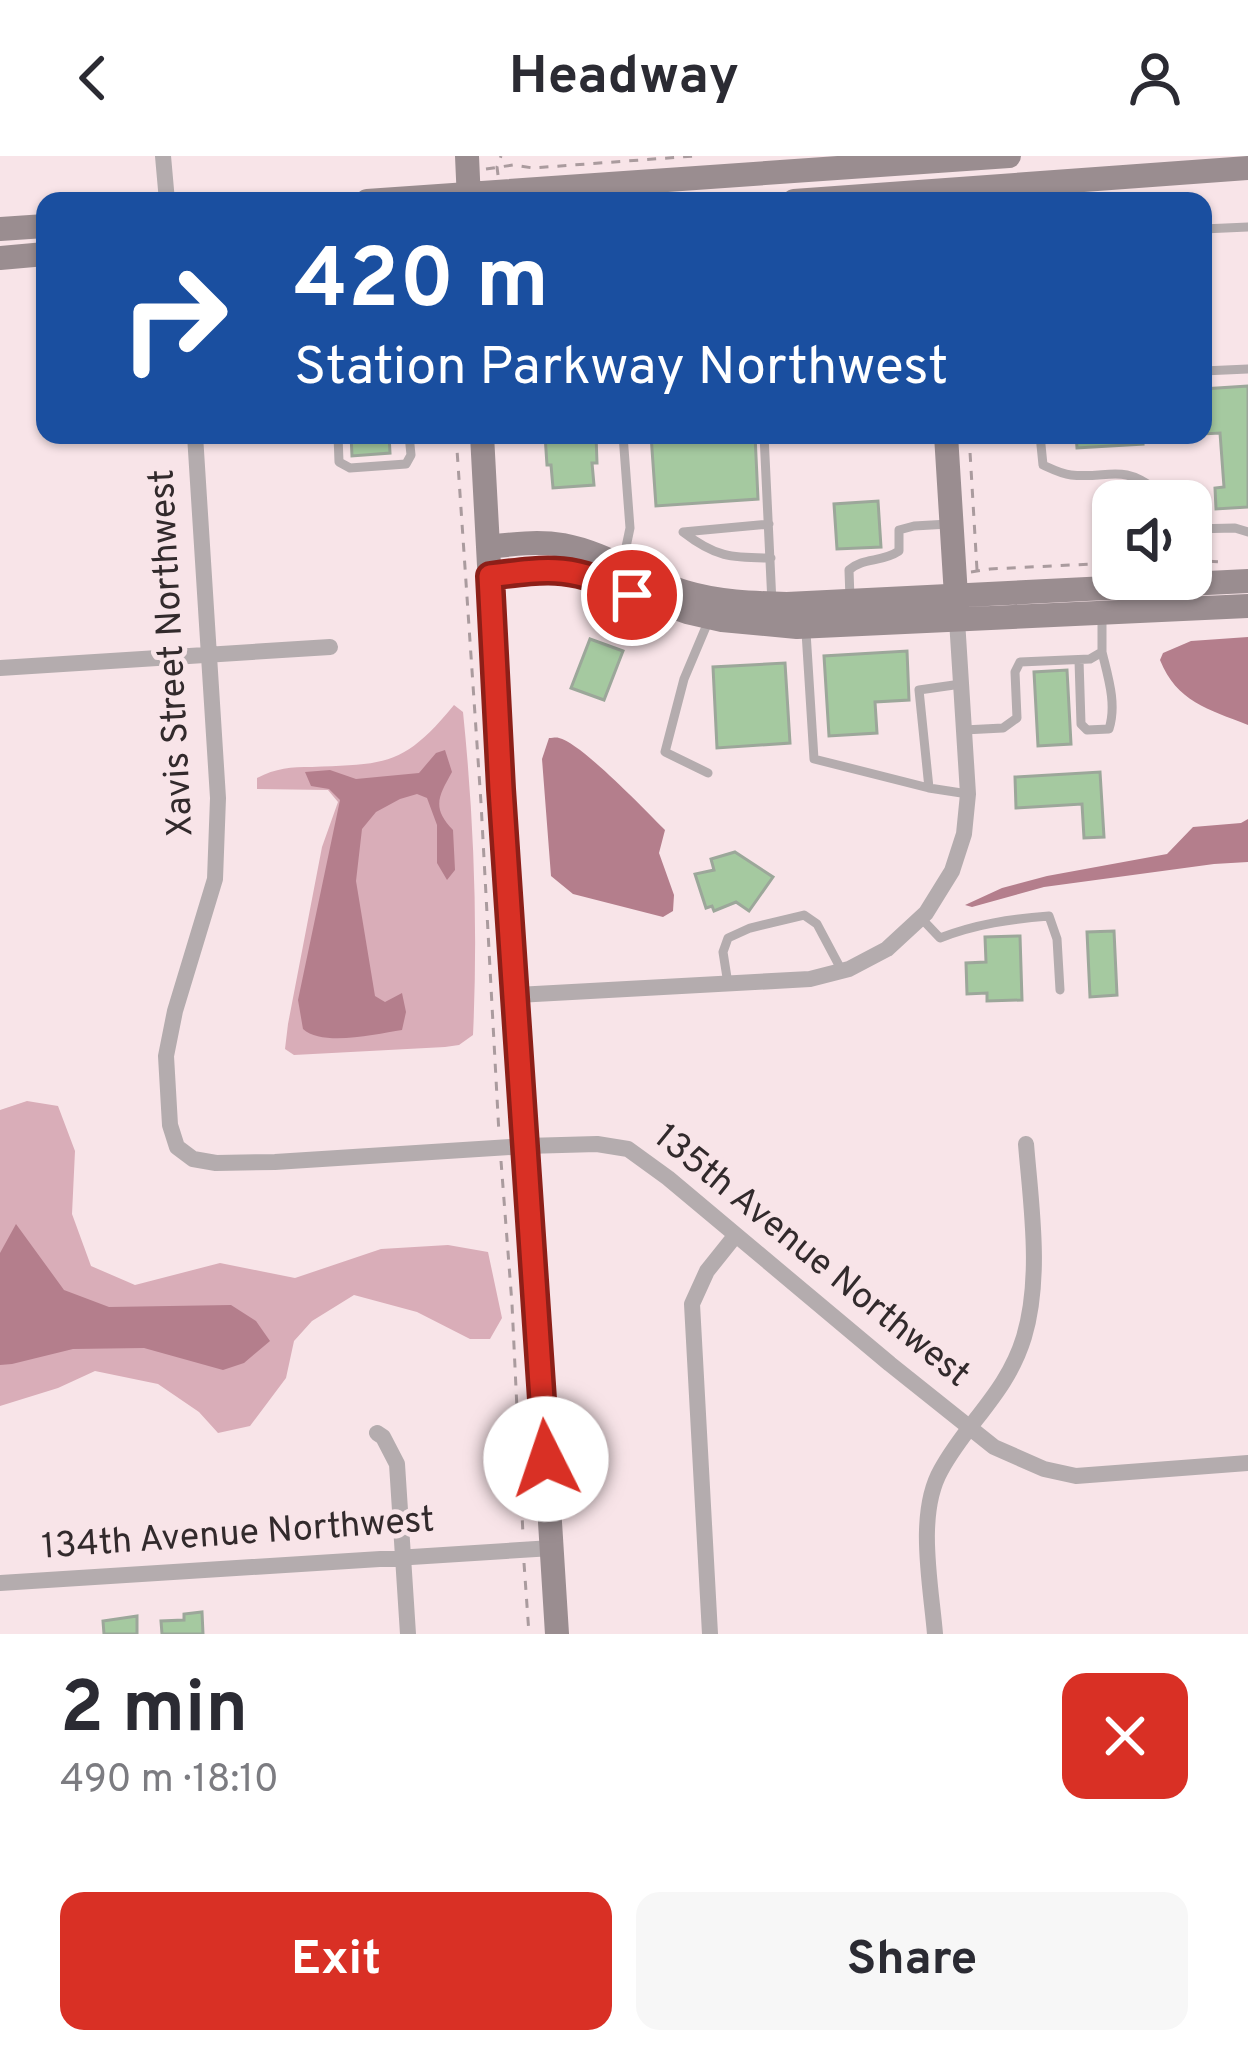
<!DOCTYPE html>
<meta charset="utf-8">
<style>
:root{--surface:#fff;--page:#f7f7f7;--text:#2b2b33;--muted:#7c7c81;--accent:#d93025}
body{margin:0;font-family:Overpass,sans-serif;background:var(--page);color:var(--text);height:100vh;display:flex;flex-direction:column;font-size:45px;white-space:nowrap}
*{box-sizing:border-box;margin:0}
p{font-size:39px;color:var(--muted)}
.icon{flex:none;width:66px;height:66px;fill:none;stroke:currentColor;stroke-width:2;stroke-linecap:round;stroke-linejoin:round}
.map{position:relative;height:1478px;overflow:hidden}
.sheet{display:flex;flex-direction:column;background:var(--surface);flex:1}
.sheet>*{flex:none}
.hud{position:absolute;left:36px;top:36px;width:1176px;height:252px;border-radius:24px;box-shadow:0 3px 9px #0004;background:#1a4fa0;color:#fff;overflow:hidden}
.fabs{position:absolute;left:1092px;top:324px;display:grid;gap:24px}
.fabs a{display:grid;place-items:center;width:120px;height:120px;border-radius:24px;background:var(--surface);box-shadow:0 3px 9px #0004;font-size:60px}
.pin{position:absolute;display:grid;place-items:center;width:102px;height:102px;color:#fff;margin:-51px;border:6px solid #fff;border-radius:50%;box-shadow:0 3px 12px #0007}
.me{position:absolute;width:132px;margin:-66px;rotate:356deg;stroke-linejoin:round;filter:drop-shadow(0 0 9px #0008)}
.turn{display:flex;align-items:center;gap:42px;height:252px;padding:0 60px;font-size:54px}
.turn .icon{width:156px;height:156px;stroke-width:2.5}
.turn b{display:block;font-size:84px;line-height:102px}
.round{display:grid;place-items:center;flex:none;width:126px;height:126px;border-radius:24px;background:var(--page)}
.head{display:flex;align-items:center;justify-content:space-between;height:204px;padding:0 60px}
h1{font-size:72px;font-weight:700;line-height:90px}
.action{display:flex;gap:24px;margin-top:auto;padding:24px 60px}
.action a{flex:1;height:138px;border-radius:24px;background:var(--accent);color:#fff;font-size:48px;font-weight:700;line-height:138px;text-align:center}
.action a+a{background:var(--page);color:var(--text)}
header{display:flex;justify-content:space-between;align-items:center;height:156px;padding:0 60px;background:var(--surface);font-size:54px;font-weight:700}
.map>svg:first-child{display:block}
.green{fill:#d9adb8}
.water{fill:#b47e8c}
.building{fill:#a5c9a0;stroke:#9ca79a;stroke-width:3}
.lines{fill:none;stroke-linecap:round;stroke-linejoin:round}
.path{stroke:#aa9b9e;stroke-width:3;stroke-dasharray:9 9;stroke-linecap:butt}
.lane{stroke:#b4acae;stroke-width:9}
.street{stroke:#b4acae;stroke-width:16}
.secondary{stroke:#9a8d90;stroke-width:24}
.route-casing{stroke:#8d1f18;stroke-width:30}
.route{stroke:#d93025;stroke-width:21}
.labels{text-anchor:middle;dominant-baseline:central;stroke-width:10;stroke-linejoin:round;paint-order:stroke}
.street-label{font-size:36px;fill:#322a2c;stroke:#f8e4e8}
</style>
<header><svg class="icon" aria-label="back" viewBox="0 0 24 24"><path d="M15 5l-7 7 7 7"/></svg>Headway<svg class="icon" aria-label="person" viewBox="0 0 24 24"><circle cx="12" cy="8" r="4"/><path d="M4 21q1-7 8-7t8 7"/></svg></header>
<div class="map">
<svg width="1248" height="1478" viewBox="0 0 1248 1478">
<rect width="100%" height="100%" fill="#f8e4e8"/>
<path class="green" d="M454,549L463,556C474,663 478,772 473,879L459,889L445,891L294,899L285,893L288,868L322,691L338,646L328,634L257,633V622C276,612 291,611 312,611C386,608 404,610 454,549Z
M27,945L58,950L75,995L72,1058L91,1110L135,1129L220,1107L295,1122L381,1093L448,1089L488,1096L502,1162L490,1183H470L417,1156L354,1139L312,1165L294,1185L286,1222L250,1270L218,1277L199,1256L158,1228L95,1215L58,1232L0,1250V954Z"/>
<path class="water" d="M1248,481V569C1208,553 1177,546 1160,504L1163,497L1191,485Z
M549,582C553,582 556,581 559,582C580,586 647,656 665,674L659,697L674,739L673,755L663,761L573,738L551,720L542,603Z
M445,594L452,616C439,640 431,651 453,674L455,714L447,724L437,707V669L427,642L417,638L400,643L376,656L362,673L356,725L375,840L385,846L402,837L406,856L402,874C376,878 323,891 303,873L298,844L340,644L329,633L311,630L305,616L330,614L356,623L419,617L436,597Z
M1248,663V706L1214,708L1044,731L972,751L965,749L1002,732L1047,720L1167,698L1193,671L1241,667Z
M16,1068L64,1134L109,1151L231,1149L256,1165L270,1185L244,1207L223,1214L144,1192L73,1193L12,1208L0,1209V1097Z"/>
<path class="building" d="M1248,230V351L1216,353L1215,332L1224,331L1220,277L1203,278V233Z
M351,279H389L390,297L352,300Z
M545,279H596L597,307H592L594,329L553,332L551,309H547Z
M651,279H755L758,343L656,350Z
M1076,279H1142L1143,288L1077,292Z
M878,345L881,391L837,393L834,348Z
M590,483L623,495L604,544L571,532Z
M907,495L909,544L875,546L877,577L829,580L824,500Z
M785,507L790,587L717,592L713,511Z
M1067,514L1071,588L1038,590L1034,516Z
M1100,616L1104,681L1084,682L1082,648L1016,652L1015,621Z
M735,696L773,721L749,755L736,746L714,755L712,750L706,752L695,718L714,714L711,703Z
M1114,775L1117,839L1090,841L1087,776Z
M1020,780L1022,844L987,845V837L967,838L966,807L986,806L985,781Z
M202,1456L203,1478H162L161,1465L184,1464V1458Z
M137,1460V1478H104L103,1465Z"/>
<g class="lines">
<path class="path" d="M486,13L513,9L533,12L694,0
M498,19L497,11L501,0
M456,279L481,647L499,978
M969,279L977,414
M1191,404L1222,406
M971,416L990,413L1113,407
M501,1005L512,1148L523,1379
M524,1407L529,1478"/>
<path class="lane" d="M1203,73L1248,71
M1203,215L1248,213
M338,279L339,306L350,312L406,308L411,299L409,279
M764,279L772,447
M1040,279L1043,309C1052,313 1061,318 1071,319C1109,323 1121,307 1156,334L1157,345
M769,368L683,376C715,401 731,402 771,402
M1191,373L1235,372L1248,376
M622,410L630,372L623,279
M850,443L849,414C864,401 881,407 899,395V374L914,370L949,368
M708,466L684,523L665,596L708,617
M806,476L814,603L929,632
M1079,504L1081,568L1087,574L1109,573C1117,548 1108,521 1102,496
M961,528L919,534L929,632L968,638
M964,574L1003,572L1017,562L1015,516L1020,506L1090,503L1102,496V459
M921,762L940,782C976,768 1011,763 1049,760L1057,783L1060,834
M728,828L723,796L728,782L750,772L804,759L817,768L842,815"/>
<path class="street" d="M163,0L167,45
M195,279L218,642L215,723L175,855L166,900L170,969L177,991L193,1003L216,1007L275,1006L526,990L597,988L628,993L668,1022L890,1208L994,1291L1044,1313L1076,1320L1248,1307
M0,512L330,491
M517,839L810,823L849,813L887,793L926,757L952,715L964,678L968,638L957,464
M377,1277L383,1281L397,1308L408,1478
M0,1427L552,1392
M710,1478L692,1148L707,1115L735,1080
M935,1478C931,1429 916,1358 941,1314C967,1266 1007,1237 1024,1181C1042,1121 1031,1049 1026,988"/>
<path class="secondary" d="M467,0L469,45
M367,45L1009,0
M794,45L1248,12
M0,73L45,70
M0,102L45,98
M482,279L501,633L517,839L557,1478
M946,279L957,456
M488,391C513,388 538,385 563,389C606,397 643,424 685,436C718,446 753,447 787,448L1248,425
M490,420L566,413L687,456L722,464L797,471L1248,450"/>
</g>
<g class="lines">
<g class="route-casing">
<path id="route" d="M546,1303L501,633L490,420C551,412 575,409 632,439"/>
</g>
<use href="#route" class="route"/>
</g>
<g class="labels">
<g class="street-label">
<text transform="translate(173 497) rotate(-93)">Xavis Street Northwest</text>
<text transform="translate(811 1101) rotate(39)">135th Avenue Northwest</text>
<text transform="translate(238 1379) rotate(-4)">134th Avenue Northwest</text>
</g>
</g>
</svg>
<div class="fabs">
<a><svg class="icon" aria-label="sound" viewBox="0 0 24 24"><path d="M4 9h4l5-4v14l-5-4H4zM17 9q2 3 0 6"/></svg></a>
</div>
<div class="pin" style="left:632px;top:439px;background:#d93025"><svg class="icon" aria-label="arrive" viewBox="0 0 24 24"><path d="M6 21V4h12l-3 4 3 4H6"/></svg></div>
<svg class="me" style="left:546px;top:1303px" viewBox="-20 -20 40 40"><circle r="19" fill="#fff"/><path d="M0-13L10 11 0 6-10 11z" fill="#d93025"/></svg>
<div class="hud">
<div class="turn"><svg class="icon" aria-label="right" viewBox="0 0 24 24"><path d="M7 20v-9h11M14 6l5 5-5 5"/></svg><div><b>420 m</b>Station Parkway Northwest</div></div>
</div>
</div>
<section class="sheet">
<div class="head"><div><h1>2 min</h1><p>490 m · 18:10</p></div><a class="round" style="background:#d93025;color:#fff"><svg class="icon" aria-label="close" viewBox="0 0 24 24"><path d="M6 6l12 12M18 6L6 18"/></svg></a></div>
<div class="action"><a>Exit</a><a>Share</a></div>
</section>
